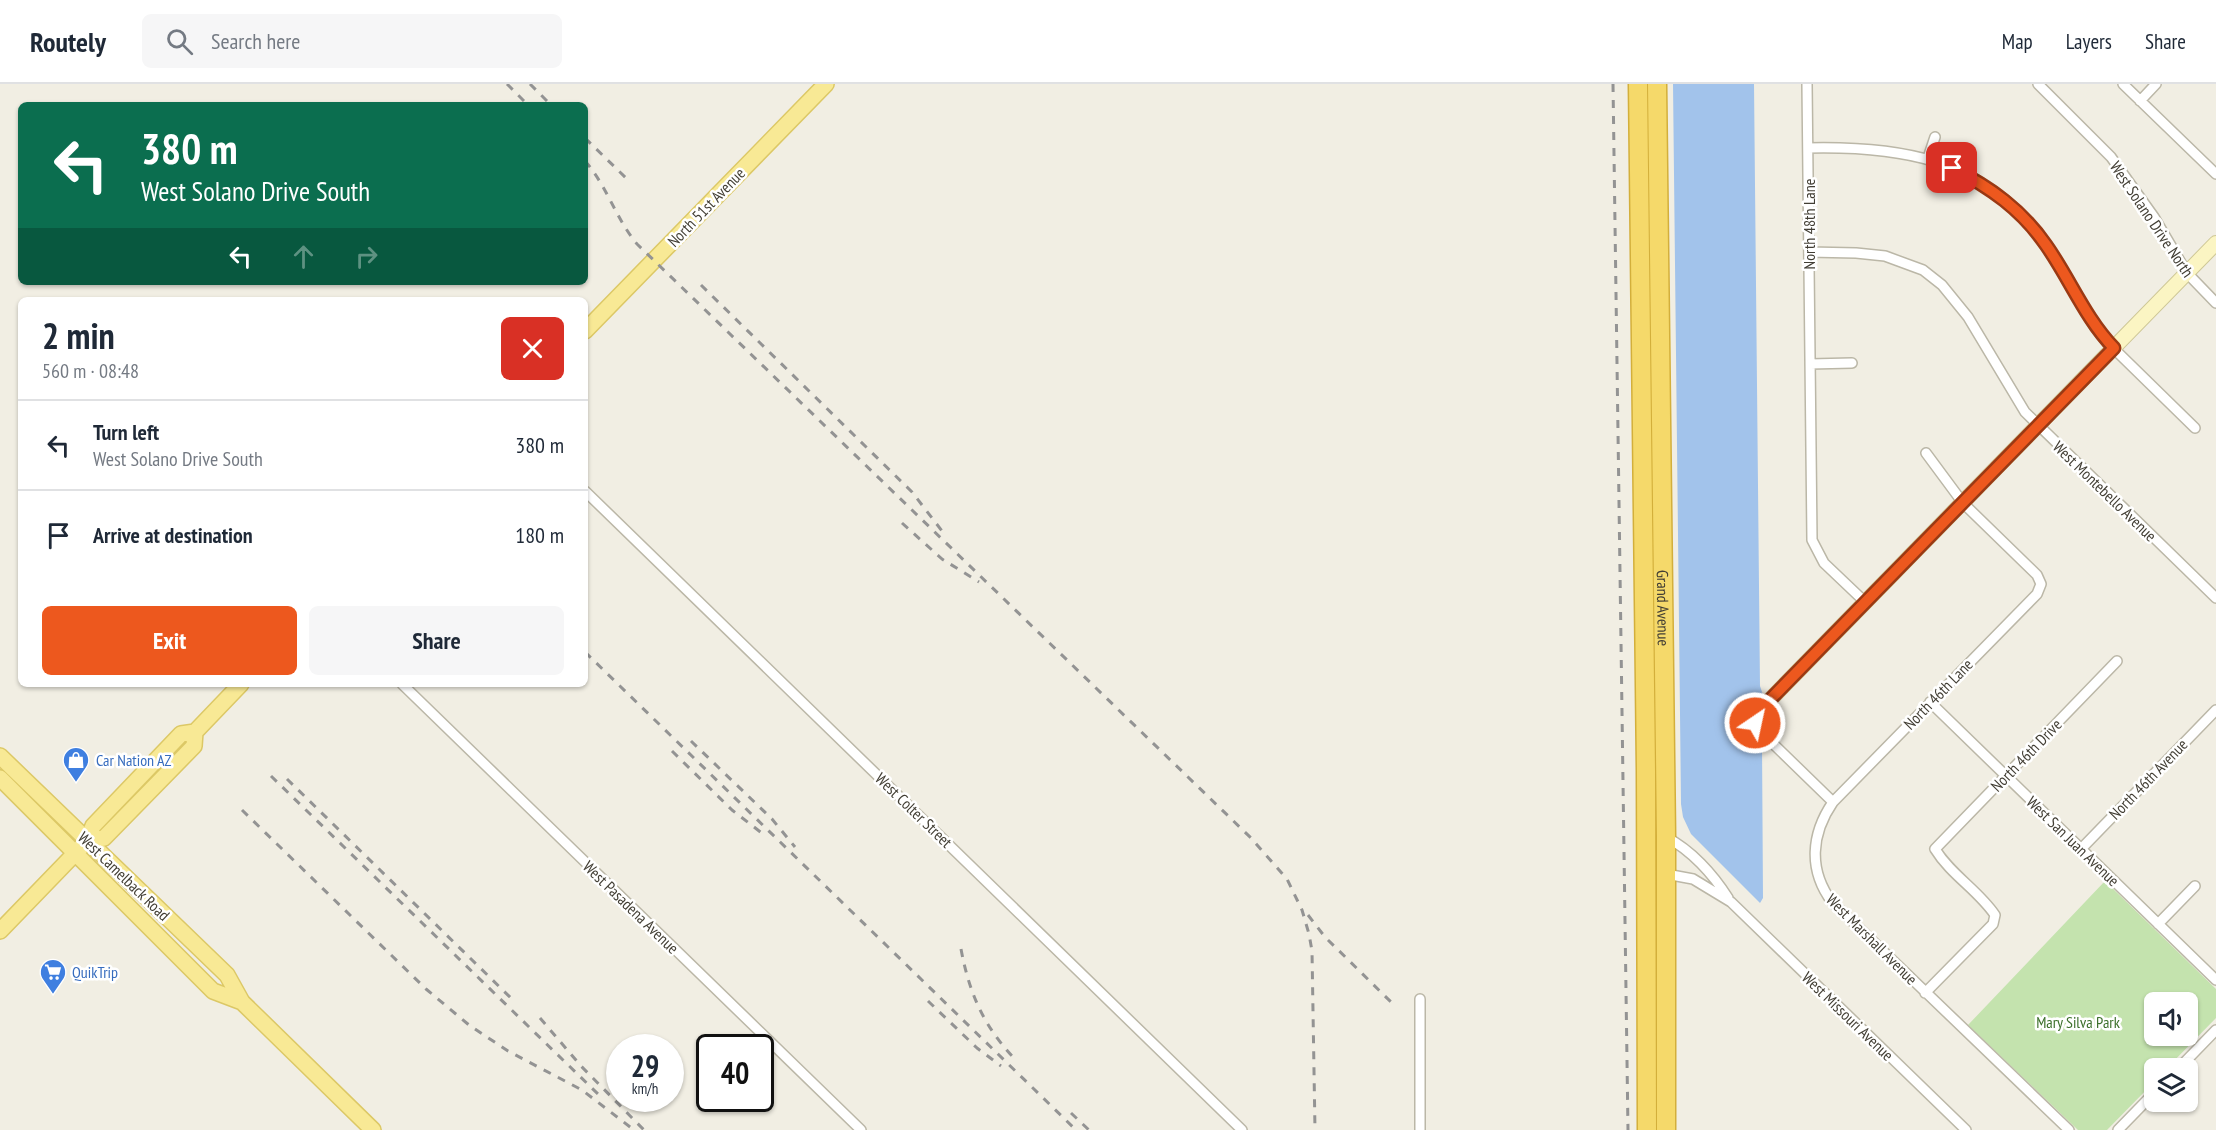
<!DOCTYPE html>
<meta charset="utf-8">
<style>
:root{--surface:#fff;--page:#f6f6f7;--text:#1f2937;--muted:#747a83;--line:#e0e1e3;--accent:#ed581e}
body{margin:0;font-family:"PT Sans Narrow",sans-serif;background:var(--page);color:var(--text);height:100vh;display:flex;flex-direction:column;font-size:22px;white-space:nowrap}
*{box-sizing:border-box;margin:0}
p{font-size:20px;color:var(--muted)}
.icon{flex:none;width:33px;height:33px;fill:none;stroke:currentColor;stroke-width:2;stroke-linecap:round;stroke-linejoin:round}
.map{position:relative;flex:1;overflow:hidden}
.drawer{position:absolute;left:18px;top:213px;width:570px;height:390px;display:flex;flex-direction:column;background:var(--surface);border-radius:9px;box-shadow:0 2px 4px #0004}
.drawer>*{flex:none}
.hud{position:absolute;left:18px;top:18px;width:570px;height:183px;border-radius:9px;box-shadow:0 2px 4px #0004;background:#0b6e4f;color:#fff;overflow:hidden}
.fabs{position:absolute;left:2144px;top:908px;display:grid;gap:12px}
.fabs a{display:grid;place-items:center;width:54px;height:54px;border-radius:9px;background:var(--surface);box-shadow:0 2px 4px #0004;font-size:30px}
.speed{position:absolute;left:606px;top:950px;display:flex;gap:12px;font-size:30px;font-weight:700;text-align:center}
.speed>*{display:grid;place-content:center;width:78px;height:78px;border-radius:50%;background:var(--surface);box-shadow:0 2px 4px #0004;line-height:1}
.speed small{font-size:15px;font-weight:400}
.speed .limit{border:3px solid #111;border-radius:9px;background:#fff;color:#111}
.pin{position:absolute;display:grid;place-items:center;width:51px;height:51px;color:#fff;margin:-26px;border-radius:12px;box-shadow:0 3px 9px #0006}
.me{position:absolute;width:66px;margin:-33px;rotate:34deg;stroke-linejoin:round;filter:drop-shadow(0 0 4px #0008)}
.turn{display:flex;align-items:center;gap:21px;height:126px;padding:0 24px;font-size:27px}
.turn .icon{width:78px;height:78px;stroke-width:2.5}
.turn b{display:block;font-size:42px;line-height:51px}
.lanes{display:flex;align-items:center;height:57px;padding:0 24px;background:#0003;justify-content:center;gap:30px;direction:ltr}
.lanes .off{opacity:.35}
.round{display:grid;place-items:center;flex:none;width:63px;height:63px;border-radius:9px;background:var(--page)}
.head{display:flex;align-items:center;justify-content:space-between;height:102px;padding:0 24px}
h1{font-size:36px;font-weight:700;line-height:45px}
.button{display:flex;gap:12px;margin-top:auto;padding:12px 24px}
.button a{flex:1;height:69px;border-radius:9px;background:var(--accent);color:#fff;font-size:24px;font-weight:700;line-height:69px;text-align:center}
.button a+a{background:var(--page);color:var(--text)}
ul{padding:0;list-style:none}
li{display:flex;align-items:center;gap:18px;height:90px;padding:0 24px;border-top:2px solid var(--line)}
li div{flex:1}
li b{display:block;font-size:22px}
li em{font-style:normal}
header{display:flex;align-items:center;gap:36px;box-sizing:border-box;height:84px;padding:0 30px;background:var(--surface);border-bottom:2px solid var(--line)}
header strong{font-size:28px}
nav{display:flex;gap:33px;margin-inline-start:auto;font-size:21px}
.search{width:420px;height:54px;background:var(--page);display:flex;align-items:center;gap:15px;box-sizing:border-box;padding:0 21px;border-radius:9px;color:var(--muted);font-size:22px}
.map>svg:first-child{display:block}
.green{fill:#c4e3ae;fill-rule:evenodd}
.water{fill:#a2c3eb}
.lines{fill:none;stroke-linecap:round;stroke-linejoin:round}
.street-casing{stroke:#bbb7a7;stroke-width:12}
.secondary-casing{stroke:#cec796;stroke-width:16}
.primary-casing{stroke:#dcc866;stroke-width:18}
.highway-casing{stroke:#d3af3b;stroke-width:21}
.street{stroke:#fff;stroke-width:9}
.secondary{stroke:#fbf5c3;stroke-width:14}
.primary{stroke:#f8e995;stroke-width:15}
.highway{stroke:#f5d96a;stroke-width:18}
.rail{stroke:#939393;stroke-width:3;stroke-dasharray:8 8;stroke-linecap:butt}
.route-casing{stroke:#9a3914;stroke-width:15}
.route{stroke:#ed581e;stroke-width:10}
.labels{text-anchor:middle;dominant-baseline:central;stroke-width:5;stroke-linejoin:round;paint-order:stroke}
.street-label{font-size:16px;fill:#423e34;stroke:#fff}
.shop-label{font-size:16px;fill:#366cbe;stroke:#fff;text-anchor:start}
.park-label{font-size:16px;fill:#3c702b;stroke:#fff}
</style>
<header>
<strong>Routely</strong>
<div class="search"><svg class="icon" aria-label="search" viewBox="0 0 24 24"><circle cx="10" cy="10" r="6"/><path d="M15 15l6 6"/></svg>Search here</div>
<nav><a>Map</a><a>Layers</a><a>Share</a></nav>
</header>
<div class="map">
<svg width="2216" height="1046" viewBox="0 0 2216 1046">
<rect width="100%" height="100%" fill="#f1eee3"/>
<path class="green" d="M2105,797L2216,905V934L2167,984H2154V998L2107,1046H2078L1968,941ZM2154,918H2187V951H2154Z"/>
<path class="water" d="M1673,0H1754L1760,602L1763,611C1754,618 1749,614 1741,619C1728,626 1728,643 1739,652C1746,657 1755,655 1762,659L1763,814L1760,819L1691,750L1683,733L1681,720Z"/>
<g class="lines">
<g class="street-casing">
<path id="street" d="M1807,0L1812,456L1824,479L1865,518
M2038,0L2111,73L2154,133L2187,189L2216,219
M2123,0L2216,90
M2140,17L2156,0
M1808,64C1898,62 1981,74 2039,151C2060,179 2076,212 2094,242L2104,255L2195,344
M1928,74L1935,53
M1809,168L1856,169L1885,172L1923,186L1942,201L1968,233L2025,328L2216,514
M1810,280L1852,279
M1926,369L1963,419L2037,491L2041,500L2037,510L1833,718C1811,750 1808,786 1832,818L2069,1046
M585,407L1242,1046
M402,600L861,1046
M1930,618L2216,896
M1755,639L1762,649L1833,718
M1666,753C1691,766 1713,790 1728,814
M2081,765L2216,626
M1666,790L1693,795L1731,818L1966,1046
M2158,840L2195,802
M1925,909L1993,840L1995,831C1978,806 1951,791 1935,765L2117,577
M2179,984L2216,946
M1420,1046V915
M2118,1046L2154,1009"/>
</g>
<g class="secondary-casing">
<path id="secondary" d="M1755,639L1756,630L2216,159"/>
</g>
<g class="primary-casing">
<path id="primary" d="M585,247L826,0
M0,672L227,891L242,918L373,1046
M0,694L213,907L242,918
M87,757L104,754L194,662L195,648
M0,847L87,757L93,742L181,650L195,648L241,600"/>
</g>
<g class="highway-casing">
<g id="highway">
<path d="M1638,0L1646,687L1647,1046"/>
<path id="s1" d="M1657,0L1666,753V1046"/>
</g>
</g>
<use href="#street" class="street"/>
<use href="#secondary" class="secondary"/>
<use href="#primary" class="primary"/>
<use href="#highway" class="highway"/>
<path class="rail" d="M507,0L528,21
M530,0L551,21
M1613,0L1628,1046
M585,54L626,94
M585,77C607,102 616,135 637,160L1251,754L1287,795L1302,826L1309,850L1312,867L1315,1046
M701,201L912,408L942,447
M902,439L942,475L979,498
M585,568L1076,1046
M691,657L772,735L795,763
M672,667L732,726L763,750
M271,692L599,1011
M287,695L514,917
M242,726L426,905L469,941L508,967L582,1006L634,1046
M1308,831L1325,853L1391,918
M961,865C969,908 983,941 1013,973
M928,917L977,964L1001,982
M540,934L581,982L644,1046
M1071,1029L1089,1046"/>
</g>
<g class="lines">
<g class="route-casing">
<path id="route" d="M1755,639L1756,630L2114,264C2085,234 2070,195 2046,161C2022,126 1990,103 1952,84"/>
</g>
<use href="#route" class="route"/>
</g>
<defs>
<g id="shop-pin" transform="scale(1.35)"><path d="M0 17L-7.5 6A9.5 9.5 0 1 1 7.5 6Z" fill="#3f7fe0" stroke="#fff"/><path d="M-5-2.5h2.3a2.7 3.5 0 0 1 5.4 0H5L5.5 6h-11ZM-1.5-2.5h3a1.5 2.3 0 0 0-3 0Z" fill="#fff"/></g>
<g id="supermarket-pin" transform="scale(1.35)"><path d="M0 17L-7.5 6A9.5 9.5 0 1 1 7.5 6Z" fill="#3f7fe0" stroke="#fff"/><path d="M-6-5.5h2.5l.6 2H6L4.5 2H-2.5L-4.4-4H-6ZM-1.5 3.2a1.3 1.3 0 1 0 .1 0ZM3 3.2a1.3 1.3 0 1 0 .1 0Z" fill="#fff"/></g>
</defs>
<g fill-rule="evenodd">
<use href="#shop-pin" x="76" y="676"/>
<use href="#supermarket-pin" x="53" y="888"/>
</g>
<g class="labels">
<g class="street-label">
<text transform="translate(706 123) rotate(-46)">North 51st Avenue</text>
<text transform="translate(2152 135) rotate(56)">West Solano Drive North</text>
<text transform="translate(1809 140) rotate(-90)">North 48th Lane</text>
<text transform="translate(2105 407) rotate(44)">West Montebello Avenue</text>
<text stroke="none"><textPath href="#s1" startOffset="524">Grand Avenue</textPath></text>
<text transform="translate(1938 610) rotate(-46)">North 46th Lane</text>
<text transform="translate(2026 671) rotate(-46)">North 46th Drive</text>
<text transform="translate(2148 695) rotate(-46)">North 46th Avenue</text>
<text transform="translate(914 726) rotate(44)">West Colter Street</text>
<text transform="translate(2073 757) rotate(44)">West San Juan Avenue</text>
<text transform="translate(124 792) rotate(44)">West Camelback Road</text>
<text transform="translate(631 823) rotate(44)">West Pasadena Avenue</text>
<text transform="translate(1872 855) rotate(45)">West Marshall Avenue</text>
<text transform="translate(1848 932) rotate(44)">West Missouri Avenue</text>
</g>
<g class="shop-label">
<text x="96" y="676">Car Nation AZ</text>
<text x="72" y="888">QuikTrip</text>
</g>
<g class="park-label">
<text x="2078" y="938">Mary Silva Park</text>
</g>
</g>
</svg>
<div class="fabs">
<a><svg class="icon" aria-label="sound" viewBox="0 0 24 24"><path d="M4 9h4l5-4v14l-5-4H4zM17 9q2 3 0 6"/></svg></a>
<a><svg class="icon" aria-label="layers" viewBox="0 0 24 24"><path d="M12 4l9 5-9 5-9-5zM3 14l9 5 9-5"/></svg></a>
</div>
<div class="speed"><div>29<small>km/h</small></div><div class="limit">40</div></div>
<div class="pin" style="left:1952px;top:84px;background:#d93025"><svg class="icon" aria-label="arrive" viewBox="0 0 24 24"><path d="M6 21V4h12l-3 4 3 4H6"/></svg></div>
<svg class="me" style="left:1755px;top:639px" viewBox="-20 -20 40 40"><circle r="17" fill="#ed581e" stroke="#fff" stroke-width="3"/><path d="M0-11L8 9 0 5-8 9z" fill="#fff"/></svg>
<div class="hud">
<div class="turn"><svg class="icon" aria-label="left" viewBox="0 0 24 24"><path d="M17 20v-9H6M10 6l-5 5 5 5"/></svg><div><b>380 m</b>West Solano Drive South</div></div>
<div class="lanes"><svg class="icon" aria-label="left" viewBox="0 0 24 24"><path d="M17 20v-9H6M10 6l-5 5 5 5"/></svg><svg class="icon off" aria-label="ahead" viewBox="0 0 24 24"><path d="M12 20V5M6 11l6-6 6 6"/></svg><svg class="icon off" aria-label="right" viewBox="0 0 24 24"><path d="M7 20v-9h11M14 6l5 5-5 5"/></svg></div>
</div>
<section class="drawer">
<div class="head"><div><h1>2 min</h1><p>560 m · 08:48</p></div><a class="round" style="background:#d93025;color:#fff"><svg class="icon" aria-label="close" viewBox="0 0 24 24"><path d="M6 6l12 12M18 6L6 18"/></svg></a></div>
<ul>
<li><svg class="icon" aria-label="left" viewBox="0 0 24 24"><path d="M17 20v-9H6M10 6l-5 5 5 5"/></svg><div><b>Turn left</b><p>West Solano Drive South</p></div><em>380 m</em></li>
<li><svg class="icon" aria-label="arrive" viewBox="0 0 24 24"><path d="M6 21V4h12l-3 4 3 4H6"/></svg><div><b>Arrive at destination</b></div><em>180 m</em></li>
</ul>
<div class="button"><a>Exit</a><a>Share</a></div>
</section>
</div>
